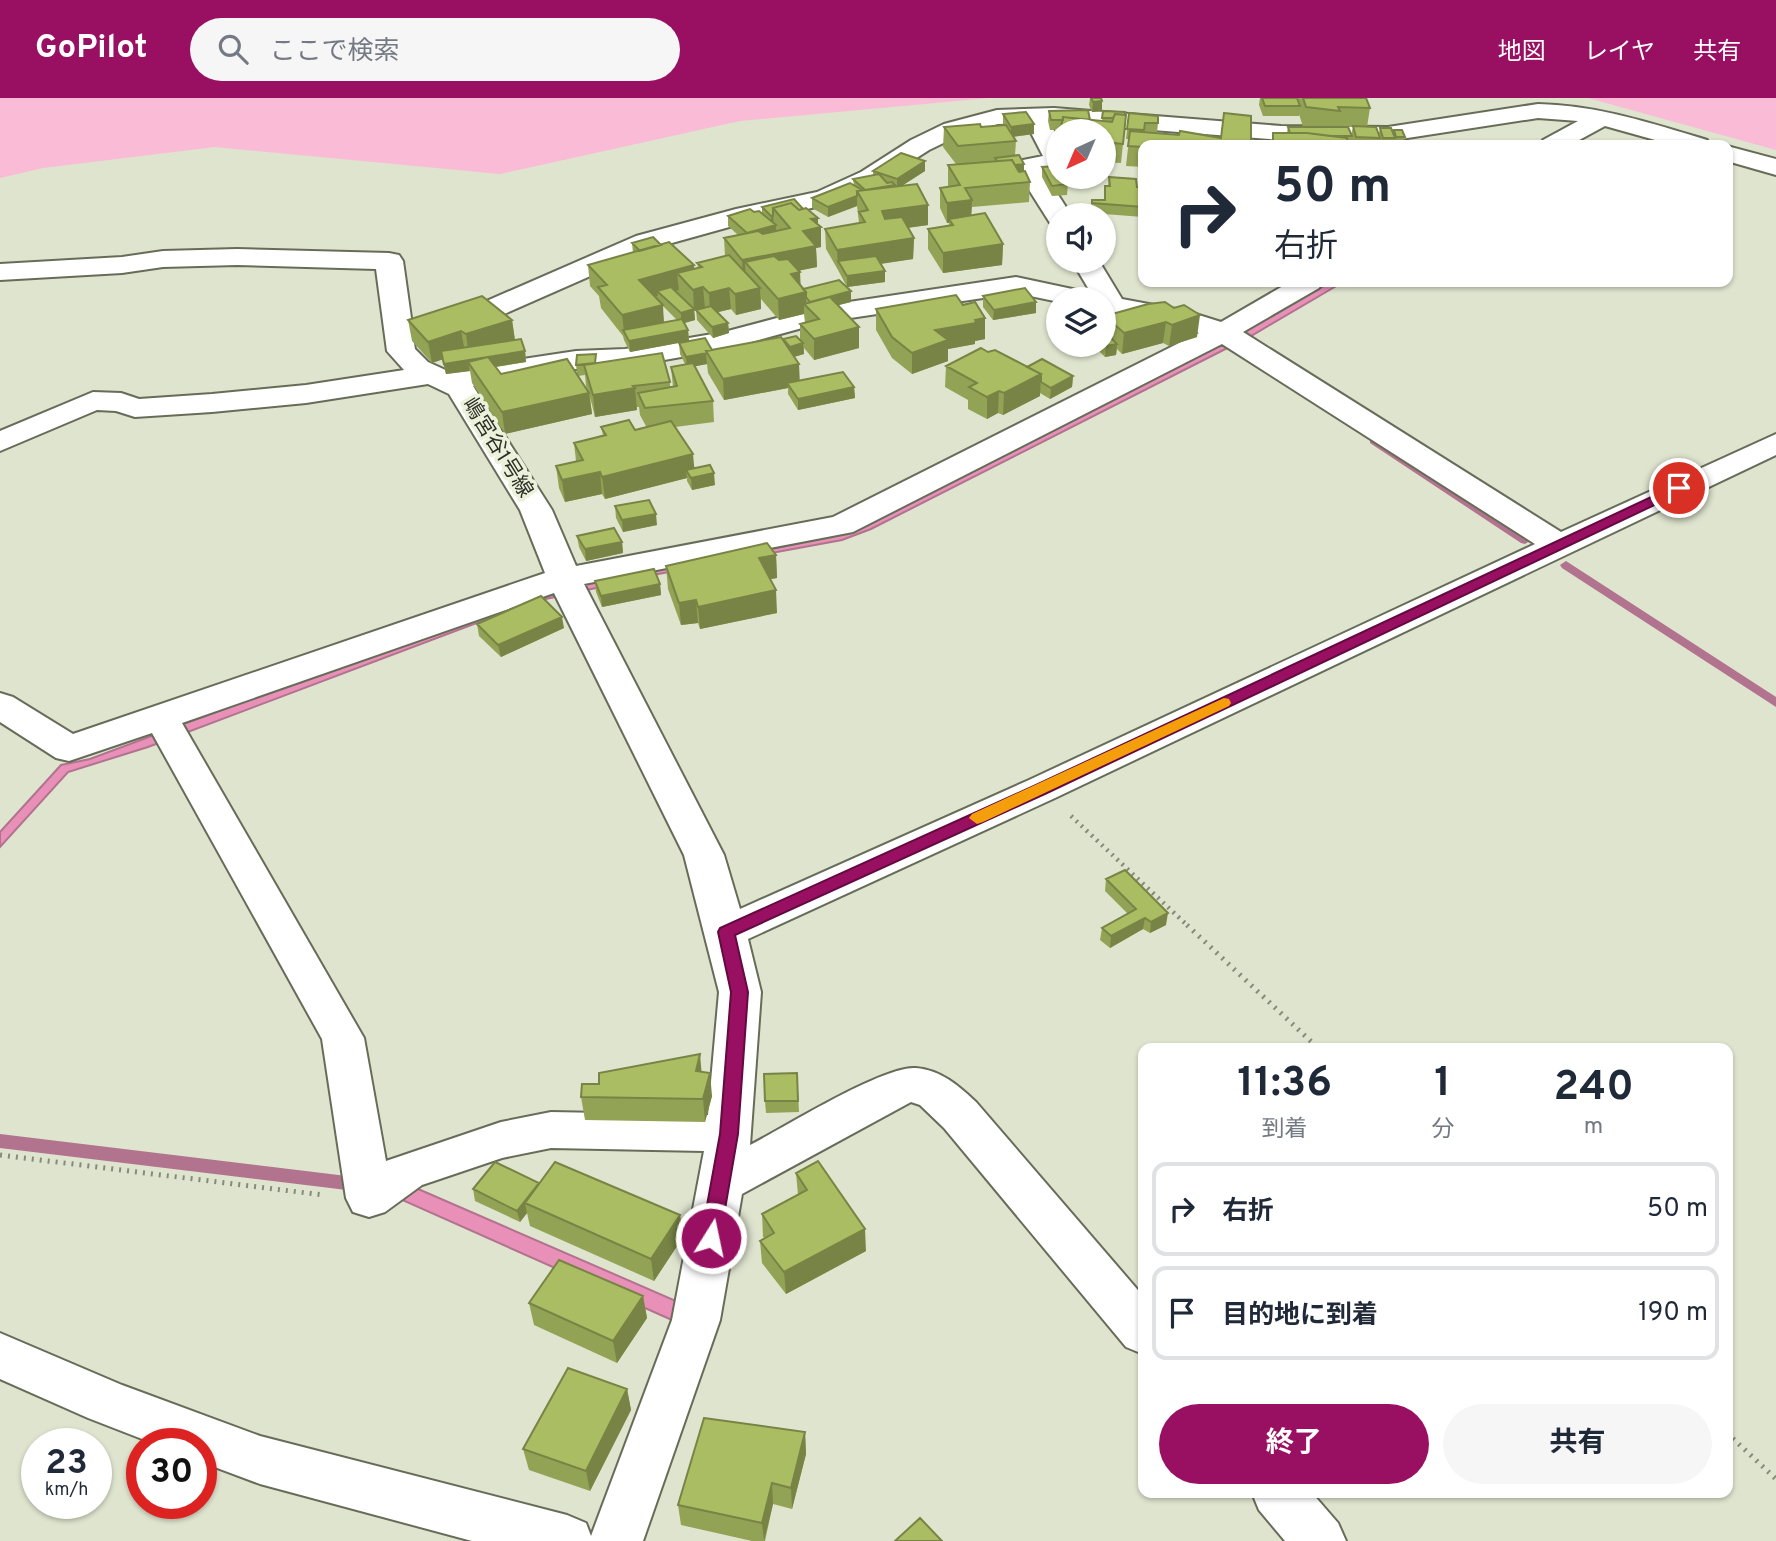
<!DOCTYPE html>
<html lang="ja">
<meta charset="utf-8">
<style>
:root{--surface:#fff;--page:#f6f6f7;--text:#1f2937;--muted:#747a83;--line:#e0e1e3;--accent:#991062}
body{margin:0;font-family:Overpass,"Noto Sans JP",sans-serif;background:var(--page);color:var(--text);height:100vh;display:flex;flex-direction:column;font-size:26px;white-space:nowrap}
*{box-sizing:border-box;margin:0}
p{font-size:23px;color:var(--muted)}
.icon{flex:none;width:38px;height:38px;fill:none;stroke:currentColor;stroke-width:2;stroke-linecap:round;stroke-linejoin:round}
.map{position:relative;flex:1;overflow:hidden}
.drawer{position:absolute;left:1138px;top:945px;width:595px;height:455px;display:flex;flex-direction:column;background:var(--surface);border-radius:14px;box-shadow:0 2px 5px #0004}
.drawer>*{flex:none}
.banner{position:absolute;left:1138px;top:42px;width:595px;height:147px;border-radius:14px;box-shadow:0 2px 5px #0004;background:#fff;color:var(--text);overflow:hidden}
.needle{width:46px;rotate:224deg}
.buttons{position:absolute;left:1046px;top:21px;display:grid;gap:14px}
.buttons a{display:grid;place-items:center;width:70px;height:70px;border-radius:50%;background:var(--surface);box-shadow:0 2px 5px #0004;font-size:35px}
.speed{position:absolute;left:21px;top:1330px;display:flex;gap:14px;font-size:35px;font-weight:700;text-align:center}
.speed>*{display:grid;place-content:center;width:91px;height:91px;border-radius:50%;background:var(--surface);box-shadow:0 2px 5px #0004;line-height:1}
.speed small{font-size:18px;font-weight:400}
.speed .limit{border:10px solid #d22;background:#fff;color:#111}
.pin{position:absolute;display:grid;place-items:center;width:60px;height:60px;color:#fff;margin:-30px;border:4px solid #fff;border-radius:50%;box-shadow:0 2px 7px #0007}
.me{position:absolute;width:77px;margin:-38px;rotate:10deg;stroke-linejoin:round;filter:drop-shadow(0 0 5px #0008)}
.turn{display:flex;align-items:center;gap:24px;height:147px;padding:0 21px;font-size:32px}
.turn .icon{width:91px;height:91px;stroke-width:2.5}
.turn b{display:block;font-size:49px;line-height:60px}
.eta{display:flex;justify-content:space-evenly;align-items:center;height:119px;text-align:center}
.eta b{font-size:42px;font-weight:700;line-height:49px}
.primary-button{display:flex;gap:14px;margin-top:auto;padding:14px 21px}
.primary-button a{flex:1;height:80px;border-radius:42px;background:var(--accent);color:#fff;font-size:28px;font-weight:700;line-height:80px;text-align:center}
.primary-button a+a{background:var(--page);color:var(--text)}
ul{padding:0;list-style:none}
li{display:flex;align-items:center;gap:21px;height:94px;margin:0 14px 10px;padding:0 7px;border:4px solid var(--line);border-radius:14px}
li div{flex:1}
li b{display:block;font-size:26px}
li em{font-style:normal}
header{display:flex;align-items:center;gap:42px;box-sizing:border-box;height:98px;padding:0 35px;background:var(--accent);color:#fff}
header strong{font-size:33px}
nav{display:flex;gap:38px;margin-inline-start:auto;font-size:24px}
.search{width:490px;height:63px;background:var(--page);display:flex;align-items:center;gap:18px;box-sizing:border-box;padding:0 24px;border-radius:38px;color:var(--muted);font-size:26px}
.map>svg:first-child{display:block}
.green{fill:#f9bbd6}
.water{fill:#e990b9;stroke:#b1738e;stroke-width:2}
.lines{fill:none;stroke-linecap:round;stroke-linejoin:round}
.stream{fill:#b1738e;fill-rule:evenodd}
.minor-casing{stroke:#676c59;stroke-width:4}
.path-far1{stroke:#868a7b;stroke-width:4.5;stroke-dasharray:2 5;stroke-linecap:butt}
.path{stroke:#868a7b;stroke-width:5;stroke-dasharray:2 6;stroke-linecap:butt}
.minor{fill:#fff;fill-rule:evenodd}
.wall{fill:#93a355;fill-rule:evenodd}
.shaded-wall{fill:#788445}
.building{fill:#abbd63;stroke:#788445;stroke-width:2}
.route{fill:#991062;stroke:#630a40;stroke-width:2}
.slow{fill:#f59e0b}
.labels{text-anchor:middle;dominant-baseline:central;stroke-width:7;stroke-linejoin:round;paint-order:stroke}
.street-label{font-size:21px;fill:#2e3028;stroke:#ecf1db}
</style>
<header>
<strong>GoPilot</strong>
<div class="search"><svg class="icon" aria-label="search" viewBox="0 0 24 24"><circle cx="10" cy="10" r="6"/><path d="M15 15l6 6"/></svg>ここで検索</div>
<nav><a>地図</a><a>レイヤ</a><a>共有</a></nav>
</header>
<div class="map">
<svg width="1776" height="1443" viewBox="0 0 1776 1443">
<rect width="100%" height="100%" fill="#dee4ce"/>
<path class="green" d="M0,0H989L740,23L500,76L215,49L43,70L0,80Z
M1588,0H1776V52Z"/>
<path class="water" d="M1331,184H1343L1251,238L871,431L842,442L604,486L596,490L532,504L148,649L68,674L0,749V734L61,667L90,661L532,496L593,484L600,480L837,437L1245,233Z
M402,1084L676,1203L672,1222L391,1097Z"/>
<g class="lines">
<path class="stream" d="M1374,340L1378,341L1531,442L1525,446L1521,445L1370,345V341Z
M1566,463L1776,599V609L1562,470L1560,467Z
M0,1036L355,1079L361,1081L363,1086L361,1091L355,1093L0,1050Z"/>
<g class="minor-casing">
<path id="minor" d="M1538,6C1596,7 1651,25 1707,42L1710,47H1673L1605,28L1570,47H1540L1543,42L1578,23L1538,20L1388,43L1281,42L1049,24L1059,41V70L1043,73L1071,117H1059V127L1050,125L1014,68L1018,63L1043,58L1026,25L998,26L962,36L929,52L879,84L834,105L740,126L654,150L495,220L414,245L415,251L428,264L452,275L490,266L576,253L625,251L724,234L822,208L1016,179L1091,195L1072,163H1099L1122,201L1186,213L1221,224L1290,184H1323L1319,190L1243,234L1561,434L1776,336V357L1055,700L748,841L761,894L750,1047C783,1030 884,967 916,970C941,972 959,988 976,1004L1143,1198V1256L1126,1249L944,1030L920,1007L911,1004L742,1096L720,1222L643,1443H472L260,1386L201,1364V1346H155L88,1320L0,1281V1235L122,1287L260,1338L567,1417L586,1425L591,1438L672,1222L704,1053L551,1050L502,1060L422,1087L385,1114L369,1119L353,1114L346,1100L322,941L152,635L69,663L56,660L0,624V595L13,599L73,636L545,475L520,412L449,296L428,286L306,305L212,314L135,319L116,313L97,312L0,353V333L93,294L121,295L139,301L212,296L306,287L404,272L387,253L376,171L237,167L163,169L122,175L0,182V166L122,159L163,153L237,151L389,155L399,157L403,163L412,227L475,208L636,138L736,111L817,94L861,74L911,42L944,26L997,12L1054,10L1281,28L1388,29ZM1016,195L1059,204V201H1104V214L1180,228L1199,235L833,419L576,468L552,412L473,288L576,271L625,269L726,251L824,224ZM1222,246L1535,446L1029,682L740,811L724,757L584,486L853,434ZM554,495L684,757L719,894L708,1017L551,1014L501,1024L386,1063L364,940L182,625Z
M1727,48L1776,61V77L1727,63Z
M1252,1395H1312L1338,1425L1346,1443H1285L1259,1412Z"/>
</g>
<path class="path-far1" d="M1071,718L1188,828"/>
<path class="path" d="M1187,827L1318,950
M0,1057L323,1097
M1727,1335L1776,1381"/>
<use href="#minor" class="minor"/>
</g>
<path class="wall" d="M1090,0H1101L1102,13L1092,14L1089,7Z
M1260,0H1297L1298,2V0H1366L1370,10L1367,29L1379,35L1380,30L1393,36L1394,32L1405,39L1403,47H1394V46L1393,47H1380L1379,45V47H1271L1273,35H1287L1288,29H1303L1299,16V18H1263L1259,7ZM1337,29H1353L1351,37Z
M1049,13L1090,22L1102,23L1103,13L1126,17L1121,65L1104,64V33L1050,32L1048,23Z
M1129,15L1158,25L1157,35L1251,47H1143V69L1126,68L1129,41H1126Z
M1003,16L1034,36L1013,39L1016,43L1015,57L1024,66V73L1030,84L1029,104L972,109L971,117L1003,146L1002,167L943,175L928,151V131L949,128V125H947L940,110V90L949,89L948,87V67L956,66L943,49L944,29H981L1003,27Z
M1042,69L1068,86L1067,97L1052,98L1042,79Z
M873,73H925L903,87L928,127L908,130L914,140L913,161L881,166L885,173V184L847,189L838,172L826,151L825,131L859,125L857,108L828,119L812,110V100L854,88L853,81L873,77Z
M1109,79L1137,89H1143V119L1091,115L1092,102H1104L1105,88H1108Z
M794,101L821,129V149L816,150L817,169L798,173L800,174V188L803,191L851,193V204L838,207L859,250L814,262L804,250V256L794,259L799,283L854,289L855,300L798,312L788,296V290L724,302L708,275L707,266L695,268L713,303L714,324L675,329L695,370L715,387L692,392L687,383V380L605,401L602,396L565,404L559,390L556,368L576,363L574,345L603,337L601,329L635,332L647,330L640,317L639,309H637V312L595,319L590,299L592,316L505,336L472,285L470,273L446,276L442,261L432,265L412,243L408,222H512L515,242L525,253L526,264L496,269L501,276L577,275L576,267L597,265L670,284V289H673L671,269L685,266L680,256L679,245L712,252L783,242H800V226L805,225L804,216L779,222L761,201V211L736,217L731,211L718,214L728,225L729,235L713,240L697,222L696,212H694L695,222L684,225L688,232L689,243L630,254L624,242L623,238L601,210L599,198L590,188L588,167L633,155L632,145L661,147L694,167V171L698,170L697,165L725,158L724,140L738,137L728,128V118L754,114L762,116V109ZM662,207L677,222L664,224ZM585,277L586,288L588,292L578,278Z
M983,198L1036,215L993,222L983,209Z
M1148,206L1197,239L1169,248L1163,245L1122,256L1117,251L1116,257L1105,259L1099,253L1100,247H1104L1105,241L1104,240L1105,218Z
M876,211L985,241L975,243V246L948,251V263L912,276L892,260L876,232Z
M988,254L1027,269L1073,278L1072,289L1050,301L1040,295V298L1003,317L998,315L987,321L968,311V302L945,289L946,268Z
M615,408L657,427L623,434L616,420Z
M577,438L622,444L623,455L586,463L579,449Z
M776,457L777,480L770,481L777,515L700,531L698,525L681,527L668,491L666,468Z
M595,483L660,486L661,497L602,509L596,494Z
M477,526L564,530L501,559L479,538Z
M1106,781L1166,827L1150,835L1143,831L1110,850L1100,842L1102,830L1128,816L1105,793Z
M702,974L712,998L705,1024L585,1022L581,999L599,986Z
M797,975L799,1014L766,1015L765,1003Z
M796,1075L866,1153L786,1196L762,1165L760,1143L765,1140L763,1139L762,1116L798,1097Z
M539,1085L680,1117L683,1139L654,1183L530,1128L527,1115L520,1124L475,1103L473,1091Z
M643,1198L647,1220L617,1265L534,1227L529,1205Z
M627,1291L631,1312L590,1393L529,1372L523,1351Z
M805,1334L806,1356L792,1411L773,1406L765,1443H752L681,1427L678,1407Z"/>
<path class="shaded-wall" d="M1102,3V13L1092,14L1093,4Z
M1034,26V36L1011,39V29Z
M925,63V73L897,91V81Z
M1024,66V76L1000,68Z
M857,98V108L828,119V109Z
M972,102L971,122L949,121V125H947V105Z
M928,107V127L882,133V113Z
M771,118H773L774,128L776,127V138L747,135L771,128Z
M818,120V129H821V149L816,150L817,169L759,180L745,164L746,182L743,183L742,162L803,133L811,121Z
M914,140L913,161L843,171L838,163V172L837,152Z
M1003,146L1002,167L943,175V155Z
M694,167L696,188L677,175L679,192L662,197L657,193L658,198L641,203L639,182Z
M885,173V184L847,189V178Z
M800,174L801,194L791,176Z
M703,189L705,210L694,213L693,192Z
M729,190L731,211L710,216L709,195Z
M760,190L761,211L736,217L735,196Z
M851,193V204L812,214L810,204Z
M806,194V208L804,206V216L779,222L778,201Z
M1036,204V215L993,222L994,212Z
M663,207L664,228L624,233L622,217Z
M694,211L695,222L681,226V215Z
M1200,217L1197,239L1169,248L1172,227Z
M985,220V241L975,243V246L948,251V263L912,276V255L935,232Z
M512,222L515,243L469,258L466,236Z
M1166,224L1163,245L1122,256L1124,235Z
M728,225L729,235L713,240L712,229Z
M859,229V250L814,262V241Z
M688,232L689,243L630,254L629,243Z
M461,233L465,254L432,265L428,244Z
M803,245L804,256L790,260V249Z
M1117,246L1116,257L1105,259L1106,248Z
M525,253L526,264L474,272L468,264L470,273L446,276L444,266Z
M706,255L707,266L687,270L686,259Z
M799,266L800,287L787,285L788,290L724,302L723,281Z
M1041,276L1040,298L1003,317L1004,295Z
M1073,278L1072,289L1050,301L1051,290Z
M854,289L855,300L798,312V301Z
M635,290L637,312L595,319L593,297Z
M999,293L998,315L987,321V299Z
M589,295L592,316L505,336L502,314Z
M693,356L695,378L686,372L687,380L605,401L602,379Z
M600,374L602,396L565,404L562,382Z
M714,375L715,387L692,392L691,380Z
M656,416L657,427L623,434L622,422Z
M622,444L623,455L586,463L585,451Z
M776,457L777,480L760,483L759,460Z
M660,486L661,497L602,509L601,498Z
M776,492L777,515L700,531L698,509Z
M696,502L698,525L681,527L679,505Z
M562,519L564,530L501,559L498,547Z
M1168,815L1166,827L1150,835L1151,824Z
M1145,820L1143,831L1110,850L1111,838Z
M700,956L702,979L696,973Z
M710,975L712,998L705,1024L703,1001Z
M539,1085L525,1105L527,1115L520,1124L517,1113Z
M680,1117L683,1139L654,1183L651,1161Z
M865,1131L866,1153L786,1196L784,1174Z
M643,1198L647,1220L617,1265L613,1243Z
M627,1291L631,1312L590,1393L586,1373Z
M805,1334L806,1356L792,1411L791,1390Z
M772,1385L773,1406L764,1443L762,1425Z"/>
<path class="building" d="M1091,0H1101L1102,3L1093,4Z
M1262,0H1297L1300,8H1265Z
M1303,0H1366L1370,10L1338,9L1340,13L1306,9Z
M1088,12L1090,22L1063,19V22H1051L1049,13Z
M1103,13L1125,14V17L1115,16L1113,20H1102Z
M1026,14L1034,26L1011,29L1003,16Z
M1129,15L1158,18V25H1145L1144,32L1127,31Z
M1224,15L1251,18V47H1143V49L1128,48L1130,33L1179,37L1180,33L1221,40Z
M1115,16L1126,17L1123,46L1104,44V33H1069L1070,30L1061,29L1063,19L1112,24Z
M980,26L981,29L1006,27L1016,43L958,48L944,29Z
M1353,28L1376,29L1380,40L1356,39Z
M1288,29H1348L1352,38H1330L1307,35H1290Z
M1380,30H1391L1395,40H1383Z
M1394,32H1402L1405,39H1396Z
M1273,35H1307L1347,40V47H1356H1273Z
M901,55L925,63L897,81L873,73Z
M1019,57L1024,66L1015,67L1012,62L997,63L995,60Z
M1012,62L1019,74L1025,73L1030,84L965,90L972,102L947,105L940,90L960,87L948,67Z
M1058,68L1059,70V79H1064L1068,86L1052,88L1042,69Z
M879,76L887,85L892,84L895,87L865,92L853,81Z
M1109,79L1136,81L1137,89H1143V109L1092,105V102H1105V88H1110Z
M850,85L862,92L857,93V98L828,109L812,100Z
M917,86L928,107L882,113L885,121L902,119L914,140L837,152L825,131L865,124L859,114L868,112L857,93Z
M794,101L803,111L799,112L791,105L773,110V118H771L762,109Z
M791,105L799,112L806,110L818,120L811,121L821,129L803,133L816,148L742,162L724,140L758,133L763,136L790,130L773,110Z
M750,111L754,114L759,113L776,127L747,135L728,118Z
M985,115L1003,146L943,155L928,131L953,127L949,121Z
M653,139L661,147L640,153L632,145Z
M669,144L694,167L639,182L663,207L622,217L598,189L607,187L588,167Z
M729,157L760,190L735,196L729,190L709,195L703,189L693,192L677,175L702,169L697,165Z
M774,158L779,162L788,161L800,174L791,176L806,194L778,201L745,164Z
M876,158L885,173L847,178L838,163Z
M839,182L851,193L810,204L806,199V194L803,191Z
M671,189L694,211L681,215L657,193Z
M1025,190L1036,204L994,212L983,198Z
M956,197L963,207L975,204L985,220L975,222L976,225L935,232L948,242L912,255L892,239L876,211Z
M482,198L512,222L466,236L461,233L428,244L408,222Z
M830,199L859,229L814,241L800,226L819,221L804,206Z
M1165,204L1174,210L1184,207L1200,217L1172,227L1166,224L1124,235L1105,218L1148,206Z
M711,208L728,225L712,229L696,212Z
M682,221L688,232L629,243L623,232Z
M796,238L803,245L790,249L783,241Z
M781,239L799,266L723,281L706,253Z
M705,240L712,252L706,253L707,255L686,259L679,245Z
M1111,240L1117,246L1106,248L1104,246V241Z
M521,241L525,253L444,266L441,253Z
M981,250L988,254L995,252L1041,276L1004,295L999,293L987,299L969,289L977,285L946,268Z
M662,255L670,284L633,288L635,290L593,297L584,267Z
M596,256L595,265L576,267L577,257Z
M488,259L501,276L567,261L589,295L502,314L468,264Z
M1042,261L1073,278L1051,290L1041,284V276L1027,269Z
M693,265L713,303L645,310L638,295L677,288L671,269Z
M843,274L854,289L798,301L787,285Z
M629,322L635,332L671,323L693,356L602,379L600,374L562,382L556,368L583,362L574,345L606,337L601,329Z
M710,367L714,375L691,380L686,372Z
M649,402L656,416L622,422L615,408Z
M614,430L622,444L585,451L577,438Z
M767,445L776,457L759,460L776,492L698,509L696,502L679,505L666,468Z
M654,471L660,486L601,498L595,483Z
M541,498L562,519L498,547L477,526Z
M1125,772L1168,815L1151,824L1145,820L1111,838L1102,830L1136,811L1106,781Z
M700,956L696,973L710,975L703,1001L581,999L582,986H599V975Z
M797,975L798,1003H765L764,976Z
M818,1063L865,1131L784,1174L760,1143L774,1135L762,1116L807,1092L796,1075Z
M495,1064L539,1085L517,1113L473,1091Z
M555,1064L680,1117L651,1161L525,1105Z
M559,1162L643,1198L613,1243L529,1205Z
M568,1270L627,1291L586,1373L523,1351Z
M704,1320L805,1334L791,1390L772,1385L762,1425L678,1407Z
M920,1420L942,1443H895Z"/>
<path class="route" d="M1679,386L1686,390L1684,393L1047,695L735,837L748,894L738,1036L720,1140L718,1146L711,1148L704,1146L701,1140L720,1036L731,894L718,834L720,830L1036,687Z"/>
<path class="slow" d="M1224,600L1229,601L1231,605L1229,608L983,724L977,726L969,720L972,716Z"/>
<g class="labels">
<g class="street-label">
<text transform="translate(497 350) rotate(58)">嶋宮谷1号線</text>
</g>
</g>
</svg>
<div class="buttons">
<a><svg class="needle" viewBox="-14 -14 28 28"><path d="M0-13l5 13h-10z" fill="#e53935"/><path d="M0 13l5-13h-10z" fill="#747a83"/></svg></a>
<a><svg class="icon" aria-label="sound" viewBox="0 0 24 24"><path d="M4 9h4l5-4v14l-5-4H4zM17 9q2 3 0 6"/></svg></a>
<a><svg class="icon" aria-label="layers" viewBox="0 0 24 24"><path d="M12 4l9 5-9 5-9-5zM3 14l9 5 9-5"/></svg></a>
</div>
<div class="speed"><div>23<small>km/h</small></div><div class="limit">30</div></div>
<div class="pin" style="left:1679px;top:390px;background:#d93025"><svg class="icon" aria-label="arrive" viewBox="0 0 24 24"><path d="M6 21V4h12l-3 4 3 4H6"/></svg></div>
<svg class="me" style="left:711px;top:1140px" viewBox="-20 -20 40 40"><circle r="17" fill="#991062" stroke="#fff" stroke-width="3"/><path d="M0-11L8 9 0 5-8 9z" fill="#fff"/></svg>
<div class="banner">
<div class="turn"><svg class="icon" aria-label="right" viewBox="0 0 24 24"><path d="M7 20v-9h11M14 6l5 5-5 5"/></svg><div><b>50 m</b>右折</div></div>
</div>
<section class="drawer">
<div class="eta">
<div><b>11:36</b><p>到着</p></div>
<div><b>1</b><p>分</p></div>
<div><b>240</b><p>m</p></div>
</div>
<ul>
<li><svg class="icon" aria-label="right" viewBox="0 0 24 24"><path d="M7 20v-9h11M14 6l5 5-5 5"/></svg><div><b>右折</b></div><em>50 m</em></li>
<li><svg class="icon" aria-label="arrive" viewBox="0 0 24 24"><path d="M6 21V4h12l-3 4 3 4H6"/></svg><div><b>目的地に到着</b></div><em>190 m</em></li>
</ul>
<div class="primary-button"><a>終了</a><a>共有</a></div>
</section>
</div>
